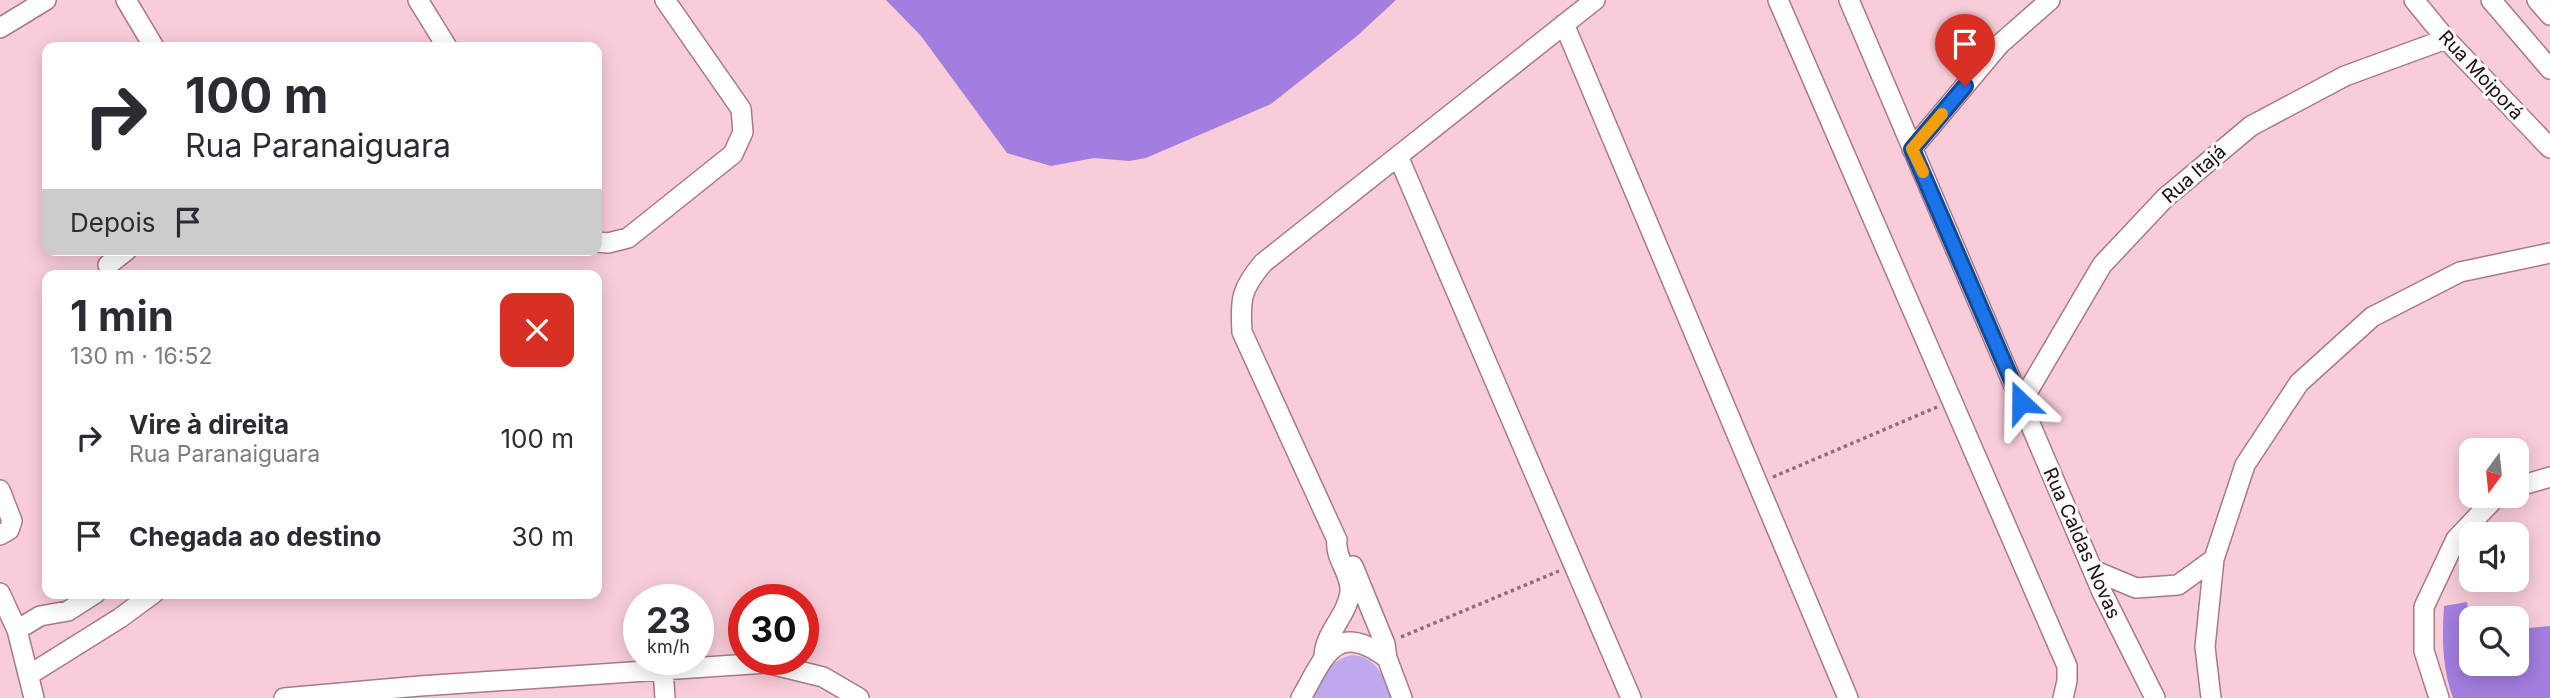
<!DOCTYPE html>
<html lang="pt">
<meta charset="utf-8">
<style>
:root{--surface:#fff;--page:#f7f7f7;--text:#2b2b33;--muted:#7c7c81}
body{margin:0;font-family:Inter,sans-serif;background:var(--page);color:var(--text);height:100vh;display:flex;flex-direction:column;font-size:26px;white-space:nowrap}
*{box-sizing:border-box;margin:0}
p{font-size:23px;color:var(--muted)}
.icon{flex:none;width:38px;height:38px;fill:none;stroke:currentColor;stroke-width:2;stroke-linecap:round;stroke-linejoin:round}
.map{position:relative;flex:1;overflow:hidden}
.side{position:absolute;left:42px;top:270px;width:560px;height:329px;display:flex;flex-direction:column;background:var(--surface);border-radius:14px;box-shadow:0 4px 18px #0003}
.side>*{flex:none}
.banner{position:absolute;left:42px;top:42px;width:560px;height:214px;border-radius:14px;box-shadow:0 4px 18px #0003;background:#fff;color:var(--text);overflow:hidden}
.needle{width:46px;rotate:195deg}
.buttons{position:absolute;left:2459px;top:438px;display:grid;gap:14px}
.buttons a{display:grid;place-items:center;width:70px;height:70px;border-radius:14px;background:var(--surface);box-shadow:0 4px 18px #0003;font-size:35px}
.speed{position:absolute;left:623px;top:584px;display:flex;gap:14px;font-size:35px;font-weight:700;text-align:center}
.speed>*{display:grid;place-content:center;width:91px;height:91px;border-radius:50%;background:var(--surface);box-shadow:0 4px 18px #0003;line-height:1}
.speed small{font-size:18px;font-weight:400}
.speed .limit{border:10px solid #d22;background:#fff;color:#111}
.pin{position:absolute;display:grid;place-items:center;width:60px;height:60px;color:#fff;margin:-72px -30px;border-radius:50% 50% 50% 0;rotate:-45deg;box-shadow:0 0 7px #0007}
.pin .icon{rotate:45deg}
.me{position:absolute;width:77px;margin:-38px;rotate:337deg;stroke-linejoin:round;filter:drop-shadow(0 0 5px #0008)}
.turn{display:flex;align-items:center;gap:24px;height:147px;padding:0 28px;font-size:32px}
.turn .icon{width:91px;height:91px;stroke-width:2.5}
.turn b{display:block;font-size:49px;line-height:60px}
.then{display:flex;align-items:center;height:66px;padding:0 28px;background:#0003;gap:14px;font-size:26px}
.round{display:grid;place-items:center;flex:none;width:74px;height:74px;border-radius:14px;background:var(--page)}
.headline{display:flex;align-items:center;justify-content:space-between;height:119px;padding:0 28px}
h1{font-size:42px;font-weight:700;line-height:52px}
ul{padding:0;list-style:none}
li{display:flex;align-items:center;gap:21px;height:98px;padding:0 28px}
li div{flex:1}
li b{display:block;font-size:26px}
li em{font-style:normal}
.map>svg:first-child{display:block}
.green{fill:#bfa8ed}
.forest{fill:#a37edf}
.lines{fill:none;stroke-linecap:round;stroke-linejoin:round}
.minor-casing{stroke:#aa7987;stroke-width:22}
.path{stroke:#8d6f78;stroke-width:3.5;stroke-dasharray:3.5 3.5;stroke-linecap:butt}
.minor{stroke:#fff;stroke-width:19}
.route-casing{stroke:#114b97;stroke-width:18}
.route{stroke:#1a73e8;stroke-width:12}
.slow{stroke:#f59e0b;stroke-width:12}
.labels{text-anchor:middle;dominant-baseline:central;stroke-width:6;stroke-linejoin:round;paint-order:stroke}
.street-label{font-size:19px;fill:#200e14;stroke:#fbfbfb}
</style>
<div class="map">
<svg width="2550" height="698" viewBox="0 0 2550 698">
<rect width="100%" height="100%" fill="#f8cdd9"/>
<path class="green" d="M1353,655C1378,658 1383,677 1392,698H1312C1323,679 1329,659 1353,655Z"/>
<path class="forest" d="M886,0H1396L1357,36L1271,104L1146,158L1129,161L1094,158L1051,166L1007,153L921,36Z
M2467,602L2471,633V663H2516L2517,629L2550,626V698H2453C2442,667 2442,638 2444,606Z"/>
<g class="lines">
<g class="minor-casing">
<path id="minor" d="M126,0L154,47
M418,0L447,47
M1778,0L2067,666V681L2063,698
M1849,0L2102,592L2155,698
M2414,0L2446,39L2550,148
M2491,0L2550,69
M2537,0L2550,15
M1564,24L1848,698
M0,28L46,0
M1912,149L2000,44L2050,0
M1398,156L1631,698
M597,242L608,243L628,238L733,154L743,132L741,109L665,0
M108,265L127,250
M2021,403L2102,265L2165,198L2251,126L2345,76L2446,39
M2516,487L2550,477
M0,490L12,521L9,530L0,535
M1353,566L1385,644L1387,658L1402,698
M2093,570L2136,588L2178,585L2214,559
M0,593L17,630L34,698
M17,630L40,616L68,611L96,593
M1324,657C1324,633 1347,617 1350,592C1352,574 1334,558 1337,540L1242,332C1240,299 1241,289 1263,263L1595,0
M663,669L665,698
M29,675L120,618L154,593
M284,698L420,686L766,663L823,677L859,698
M1301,698C1325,656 1335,620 1387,658
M2211,698L2205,647L2214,559L2245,465L2299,383L2372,317L2460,272L2550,253
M2439,698L2424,651V607L2456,539L2498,495"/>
</g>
<path class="path" d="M1773,477L1937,407
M1401,637L1559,571"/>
<use href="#minor" class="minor"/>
</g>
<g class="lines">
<g class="route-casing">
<path id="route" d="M1965,86L1912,149L2021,402"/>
</g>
<use href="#route" class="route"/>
<path class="slow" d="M1923,172L1912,149L1942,114"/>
</g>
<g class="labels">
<g class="street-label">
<text transform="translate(2481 75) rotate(47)">Rua Moiporá</text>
<text transform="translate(2194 174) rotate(-41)">Rua Itajá</text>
<text transform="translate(2082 543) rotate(66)">Rua Caldas Novas</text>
</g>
</g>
</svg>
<div class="buttons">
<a><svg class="needle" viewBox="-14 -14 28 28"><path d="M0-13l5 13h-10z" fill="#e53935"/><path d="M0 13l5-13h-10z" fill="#7c7c81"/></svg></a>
<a><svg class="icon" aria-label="sound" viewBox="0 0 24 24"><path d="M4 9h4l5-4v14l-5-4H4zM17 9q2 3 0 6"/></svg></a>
<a><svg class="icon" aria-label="search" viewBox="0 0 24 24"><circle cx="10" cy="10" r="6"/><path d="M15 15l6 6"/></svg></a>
</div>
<div class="speed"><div>23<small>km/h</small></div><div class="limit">30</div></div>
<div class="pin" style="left:1965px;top:86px;background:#d93025"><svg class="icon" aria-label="arrive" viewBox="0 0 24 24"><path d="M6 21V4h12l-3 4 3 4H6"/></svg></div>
<svg class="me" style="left:2021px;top:402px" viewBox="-20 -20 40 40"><path d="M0-17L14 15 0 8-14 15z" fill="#1a73e8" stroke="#fff" stroke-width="4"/></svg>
<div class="banner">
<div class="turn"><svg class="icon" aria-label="right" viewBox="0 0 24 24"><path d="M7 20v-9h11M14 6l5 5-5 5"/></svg><div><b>100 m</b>Rua Paranaiguara</div></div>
<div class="then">Depois<svg class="icon" aria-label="arrive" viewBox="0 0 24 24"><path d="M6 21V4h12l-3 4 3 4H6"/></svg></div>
</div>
<section class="side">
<div class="headline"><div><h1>1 min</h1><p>130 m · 16:52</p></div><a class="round" style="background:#d93025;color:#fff"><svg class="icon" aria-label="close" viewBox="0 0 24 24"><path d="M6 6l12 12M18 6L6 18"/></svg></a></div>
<ul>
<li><svg class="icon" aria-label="right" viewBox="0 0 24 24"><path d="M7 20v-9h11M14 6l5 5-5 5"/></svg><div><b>Vire à direita</b><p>Rua Paranaiguara</p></div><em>100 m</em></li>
<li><svg class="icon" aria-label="arrive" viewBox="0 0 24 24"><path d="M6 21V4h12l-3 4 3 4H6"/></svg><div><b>Chegada ao destino</b></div><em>30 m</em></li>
</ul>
</section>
</div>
